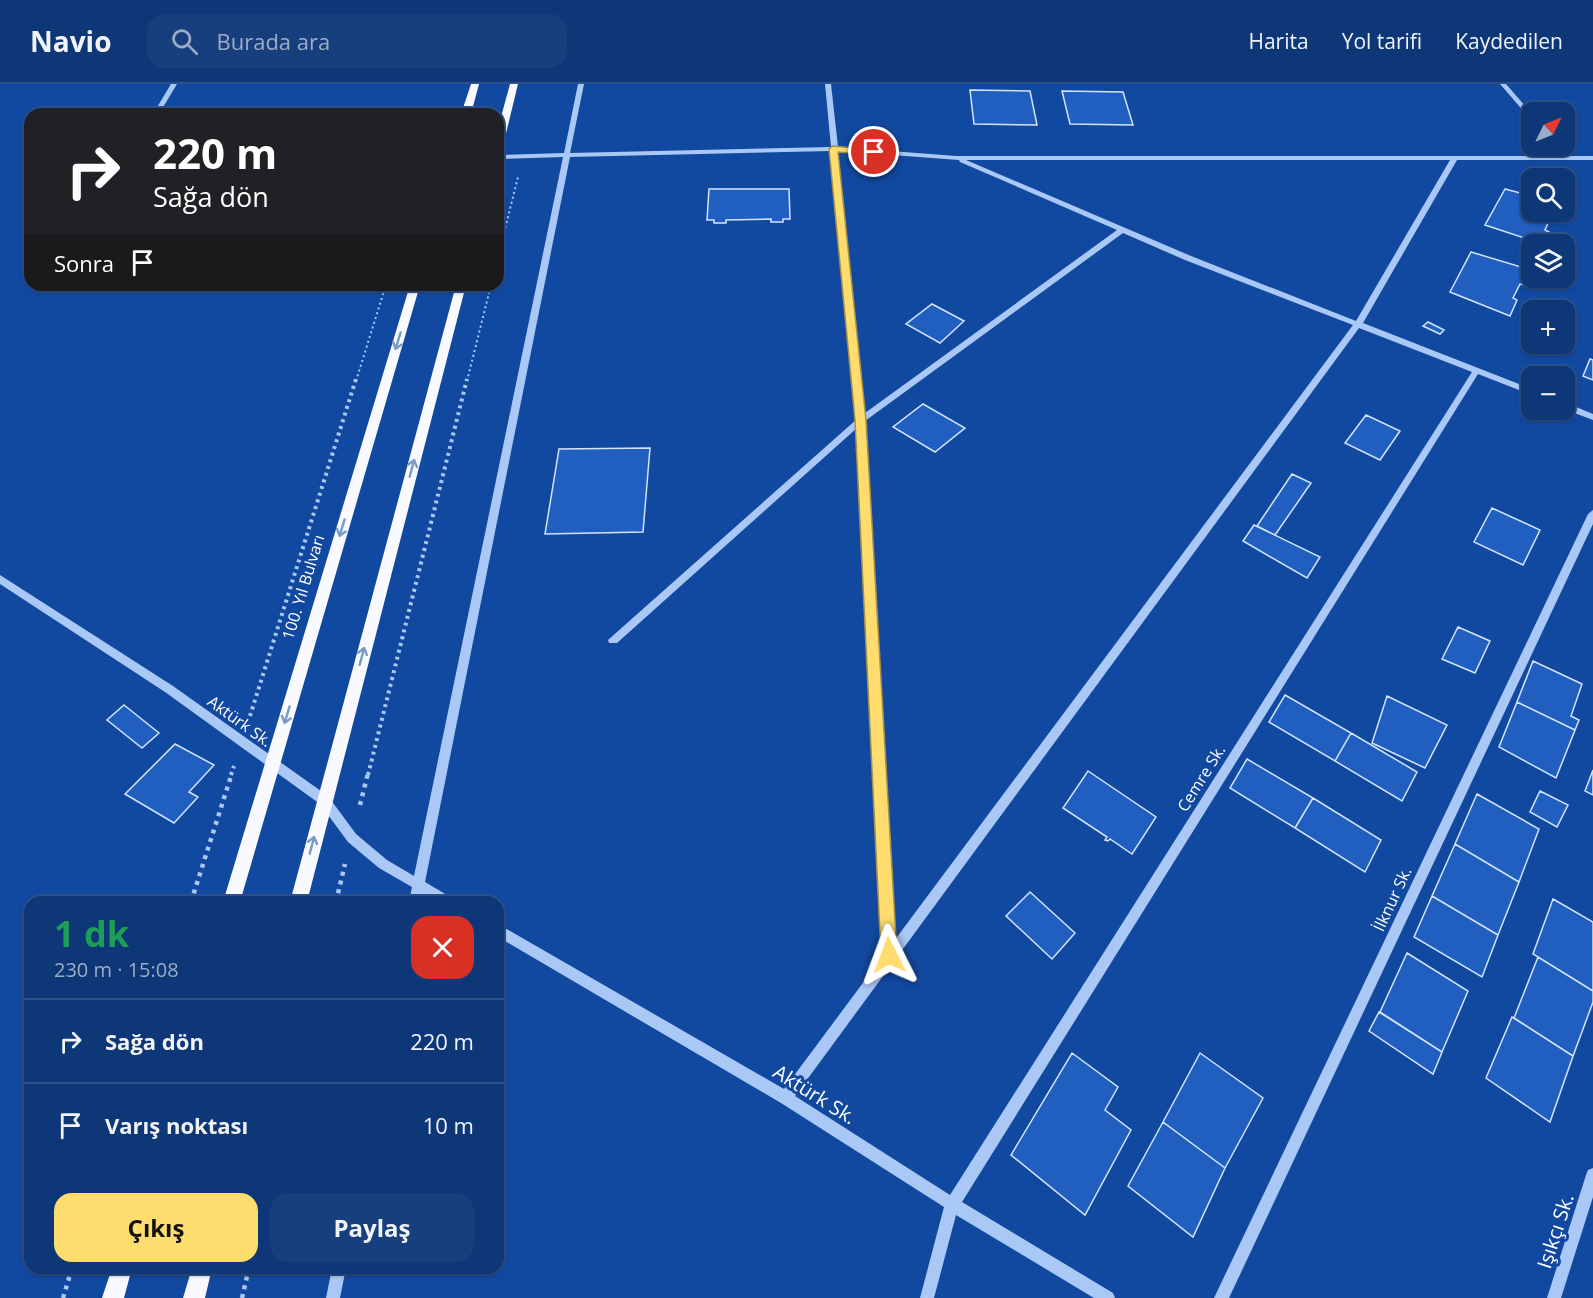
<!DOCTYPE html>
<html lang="tr">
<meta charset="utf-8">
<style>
:root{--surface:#0e3778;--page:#173f7d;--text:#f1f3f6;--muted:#9bacc6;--line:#2e518a;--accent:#ffdc6e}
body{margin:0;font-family:"Open Sans",sans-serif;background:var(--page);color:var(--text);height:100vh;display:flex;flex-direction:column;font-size:22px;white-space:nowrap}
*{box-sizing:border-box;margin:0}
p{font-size:20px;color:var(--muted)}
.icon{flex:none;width:33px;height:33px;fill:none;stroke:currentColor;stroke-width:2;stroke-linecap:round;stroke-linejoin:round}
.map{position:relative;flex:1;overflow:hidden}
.side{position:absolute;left:24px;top:812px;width:480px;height:378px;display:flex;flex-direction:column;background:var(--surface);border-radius:18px;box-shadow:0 2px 4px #0004,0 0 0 2px var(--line)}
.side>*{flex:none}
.hud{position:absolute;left:24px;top:24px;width:480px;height:183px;border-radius:18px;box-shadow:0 2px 4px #0004,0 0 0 2px var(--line);background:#202124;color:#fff;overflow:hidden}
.needle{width:39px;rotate:47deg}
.buttons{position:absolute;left:1521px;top:18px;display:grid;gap:12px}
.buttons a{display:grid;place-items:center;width:54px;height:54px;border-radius:12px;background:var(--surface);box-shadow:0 2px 4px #0004,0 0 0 2px var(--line);font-size:30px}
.pin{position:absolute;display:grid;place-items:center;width:51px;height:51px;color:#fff;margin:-26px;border:3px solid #fff;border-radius:50%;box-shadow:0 2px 6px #0007}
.me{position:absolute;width:66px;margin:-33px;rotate:357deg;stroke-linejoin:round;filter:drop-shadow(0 0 4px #0008)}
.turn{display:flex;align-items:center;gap:21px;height:126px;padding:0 30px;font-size:27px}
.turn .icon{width:78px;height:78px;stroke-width:2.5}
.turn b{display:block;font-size:42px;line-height:51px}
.then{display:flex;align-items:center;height:57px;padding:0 30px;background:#0003;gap:12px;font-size:22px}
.round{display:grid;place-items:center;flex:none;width:63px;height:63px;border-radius:18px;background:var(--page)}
.head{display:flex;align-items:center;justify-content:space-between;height:102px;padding:0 30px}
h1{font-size:36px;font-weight:700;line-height:45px;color:#1e9e55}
.primary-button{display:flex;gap:12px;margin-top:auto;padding:12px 30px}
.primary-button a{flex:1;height:69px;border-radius:18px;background:var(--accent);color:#111;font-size:24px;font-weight:700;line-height:69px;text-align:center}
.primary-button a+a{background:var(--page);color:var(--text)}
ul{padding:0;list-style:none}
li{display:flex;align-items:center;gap:18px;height:84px;padding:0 30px;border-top:2px solid var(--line)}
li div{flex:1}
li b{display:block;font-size:22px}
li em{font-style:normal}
header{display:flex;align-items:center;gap:36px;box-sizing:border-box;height:84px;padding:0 30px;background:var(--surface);border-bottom:2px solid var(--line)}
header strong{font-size:28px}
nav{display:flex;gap:33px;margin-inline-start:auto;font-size:21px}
.search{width:420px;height:54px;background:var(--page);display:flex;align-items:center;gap:15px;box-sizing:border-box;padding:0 21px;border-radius:18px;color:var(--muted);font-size:22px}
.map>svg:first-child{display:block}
.building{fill:#205fbf;stroke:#d3e4fe;stroke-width:1.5}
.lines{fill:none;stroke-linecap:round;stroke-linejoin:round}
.path-far2{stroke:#aac8f5;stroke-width:2;stroke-dasharray:2 3;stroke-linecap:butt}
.path-far1{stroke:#aac8f5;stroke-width:4;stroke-dasharray:3 4;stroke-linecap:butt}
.path{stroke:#aac8f5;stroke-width:4.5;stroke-dasharray:4 5;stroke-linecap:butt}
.minor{fill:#aac8f5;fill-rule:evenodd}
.major{fill:#f8faff;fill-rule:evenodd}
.oneway{stroke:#7999cb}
.route{fill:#ffdc6e;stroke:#a68f48;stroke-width:1.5}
.labels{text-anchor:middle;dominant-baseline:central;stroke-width:6;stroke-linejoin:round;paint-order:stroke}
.street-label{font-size:16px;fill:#fff;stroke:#1249a0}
.near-street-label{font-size:20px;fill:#fff;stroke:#1249a0}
</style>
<header>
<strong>Navio</strong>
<div class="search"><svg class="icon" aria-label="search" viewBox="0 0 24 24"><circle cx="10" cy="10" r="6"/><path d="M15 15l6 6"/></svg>Burada ara</div>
<nav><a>Harita</a><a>Yol tarifi</a><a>Kaydedilen</a></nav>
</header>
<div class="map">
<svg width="1593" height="1214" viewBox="0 0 1593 1214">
<rect width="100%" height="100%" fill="#1249a0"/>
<path class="building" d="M970,6L1030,7L1037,41L974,40Z
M1062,7L1123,8L1133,41L1070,40Z
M709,105H789L790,135H783V138H771V135L726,136V139H714V136H707Z
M1505,105L1532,112V128H1558L1555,135L1551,133L1545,146L1549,148L1543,160L1485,141Z
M1471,168L1531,186L1524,201L1520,200L1513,214L1517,216L1510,232L1450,208Z
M932,220L964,237L940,259L906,240Z
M1428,238L1444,246L1440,250L1423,242Z
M1590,275L1593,276V296L1583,292Z
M923,320L965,344L935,368L893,343Z
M1366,331L1400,347L1380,376L1345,359Z
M650,364L643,448L545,450L559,365Z
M1292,390L1311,399L1275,451L1257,442Z
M1492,424L1540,446L1523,481L1474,458Z
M1254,441L1320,473L1307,494L1243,457Z
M1458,543L1490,557L1475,589L1442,575Z
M1533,577L1582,600L1571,632L1579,636L1575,646L1517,618Z
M1285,611L1351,649L1335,677L1269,638Z
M1387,612L1447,641L1425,684L1372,659Z
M1517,618L1575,646L1556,694L1499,663Z
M124,621L159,649L142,664L107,636Z
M1351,649L1417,688L1402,717L1335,677Z
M175,660L214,681L189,708L198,713L174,739L125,710Z
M1247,675L1313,714L1295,744L1230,704Z
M1593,686V711L1585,707Z
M1088,687L1156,733L1132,770L1110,755L1108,757L1105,756L1107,753L1063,724Z
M1540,707L1568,721L1557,743L1530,728Z
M1477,710L1539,745L1519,798L1455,760Z
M1313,714L1381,756L1365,788L1295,744Z
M1455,760L1519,798L1498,851L1432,812Z
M1030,808L1075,849L1052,875L1006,832Z
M1432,812L1498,851L1482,893L1414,853Z
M1553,815L1593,838V907L1533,870Z
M1407,869L1468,907L1442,968L1380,928Z
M1538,873L1593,907V918L1573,972L1514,934Z
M1379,928L1442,968L1433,990L1369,947Z
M1512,933L1573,972L1550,1038L1486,994Z
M1072,969L1118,1003L1105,1026L1131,1046L1085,1131L1011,1071Z
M1200,969L1263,1014L1225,1084L1163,1038Z
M1163,1038L1225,1084L1193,1153L1128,1102Z"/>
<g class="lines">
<path class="path-far2" d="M498,173L518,93
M356,297L384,207
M467,297L491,201"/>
<path class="path-far1" d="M250,632L356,295
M231,691L234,682
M368,691L467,295"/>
<path class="path" d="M360,721L368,689
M191,818L232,689
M336,818L345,780
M63,1214L72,1184
M242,1214L249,1184"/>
<path class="minor" d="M171,0H177L159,30H153Z
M578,0H584L570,69L831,63L825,0H831L838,63L956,72H1558L1550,62H1556L1565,72H1593V76H1457L1363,239L1532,305V311L1478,290L962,1118L1113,1209L1115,1214H1094L956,1131L934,1214H920L944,1123L781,1019L498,853V840L784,1005L883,872L857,344L617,559H609L608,556L857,335L831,67L570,73L425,798L452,814L454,818H436L423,810L421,818H409L412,803L379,784L348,758L320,720L165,608L0,500V491L173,602L328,712L356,750L387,776L414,792L563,73L498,75V71L564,69ZM838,67L959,76L960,78L1117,146L865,329ZM966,76H1450L1356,237L1191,172ZM1123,149L1185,176L1353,241L894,857L865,337ZM1359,244L1472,288L950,1111L795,1012Z
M1500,0H1506L1532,30V37Z
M1564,318L1593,330V336L1564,325Z
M1593,426V440L1229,1214H1214L1588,430Z
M1593,1084V1113L1561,1214H1547L1586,1091L1588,1086Z
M332,1184H346L340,1214H326Z"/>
<path class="major" d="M471,0H479L471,30H461Z
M510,0H518L503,62L498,65V44Z
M410,201H420L240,818H223Z
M456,201H466L307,818H290Z
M112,1184H132L124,1214H102Z
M192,1184H212L205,1214H183Z"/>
</g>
<defs><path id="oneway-shaft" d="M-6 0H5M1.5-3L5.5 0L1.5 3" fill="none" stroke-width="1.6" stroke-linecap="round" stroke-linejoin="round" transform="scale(1.5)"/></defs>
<g class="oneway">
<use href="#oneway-shaft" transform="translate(398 257) rotate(107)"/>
<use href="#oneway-shaft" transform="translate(412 384) rotate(-75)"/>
<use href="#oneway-shaft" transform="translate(342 444) rotate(107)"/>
<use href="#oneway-shaft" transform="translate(362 572) rotate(-75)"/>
<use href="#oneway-shaft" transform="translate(287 631) rotate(107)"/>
<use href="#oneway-shaft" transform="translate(312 761) rotate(-75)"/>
</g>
<path class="route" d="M833,62L874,66L878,68L874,71L838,68L866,336L897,871L895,877L889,879L884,877L881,871L855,336L829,65Z"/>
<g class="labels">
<g class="street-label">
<text transform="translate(303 503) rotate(-73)">100. Yıl Bulvarı</text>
<text transform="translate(240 637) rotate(36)">Aktürk Sk.</text>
<text transform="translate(1201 694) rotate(-58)">Cemre Sk.</text>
<text transform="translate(1392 815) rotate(-65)">İlknur Sk.</text>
</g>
<g class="near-street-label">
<text transform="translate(815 1010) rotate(32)">Aktürk Sk.</text>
<text transform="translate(1555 1147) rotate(-72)">Işıkçı Sk.</text>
</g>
</g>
</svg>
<div class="buttons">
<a><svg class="needle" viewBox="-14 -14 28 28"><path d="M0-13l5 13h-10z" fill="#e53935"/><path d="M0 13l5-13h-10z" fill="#9bacc6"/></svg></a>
<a><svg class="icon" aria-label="search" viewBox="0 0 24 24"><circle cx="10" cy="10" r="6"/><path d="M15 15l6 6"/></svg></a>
<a><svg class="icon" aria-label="layers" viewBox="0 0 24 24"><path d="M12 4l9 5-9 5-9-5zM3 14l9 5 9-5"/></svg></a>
<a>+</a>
<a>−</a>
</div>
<div class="pin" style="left:874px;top:68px;background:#d93025"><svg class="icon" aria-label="arrive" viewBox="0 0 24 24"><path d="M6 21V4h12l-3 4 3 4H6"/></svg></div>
<svg class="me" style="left:889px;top:871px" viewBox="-20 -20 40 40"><path d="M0-17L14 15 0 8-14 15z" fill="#ffdc6e" stroke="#fff" stroke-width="4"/></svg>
<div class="hud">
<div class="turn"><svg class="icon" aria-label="right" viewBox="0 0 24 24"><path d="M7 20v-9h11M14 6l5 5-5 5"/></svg><div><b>220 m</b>Sağa dön</div></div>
<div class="then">Sonra<svg class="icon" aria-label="arrive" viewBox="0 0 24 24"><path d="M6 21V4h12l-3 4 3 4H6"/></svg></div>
</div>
<section class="side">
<div class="head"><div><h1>1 dk</h1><p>230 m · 15:08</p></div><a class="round" style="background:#d93025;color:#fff"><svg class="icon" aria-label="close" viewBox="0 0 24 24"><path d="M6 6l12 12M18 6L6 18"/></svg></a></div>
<ul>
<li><svg class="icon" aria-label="right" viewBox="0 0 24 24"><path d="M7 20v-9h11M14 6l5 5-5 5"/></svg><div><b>Sağa dön</b></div><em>220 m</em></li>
<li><svg class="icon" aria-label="arrive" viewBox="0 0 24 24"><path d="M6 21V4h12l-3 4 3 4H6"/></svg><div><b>Varış noktası</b></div><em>10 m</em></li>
</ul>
<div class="primary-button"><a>Çıkış</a><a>Paylaş</a></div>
</section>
</div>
